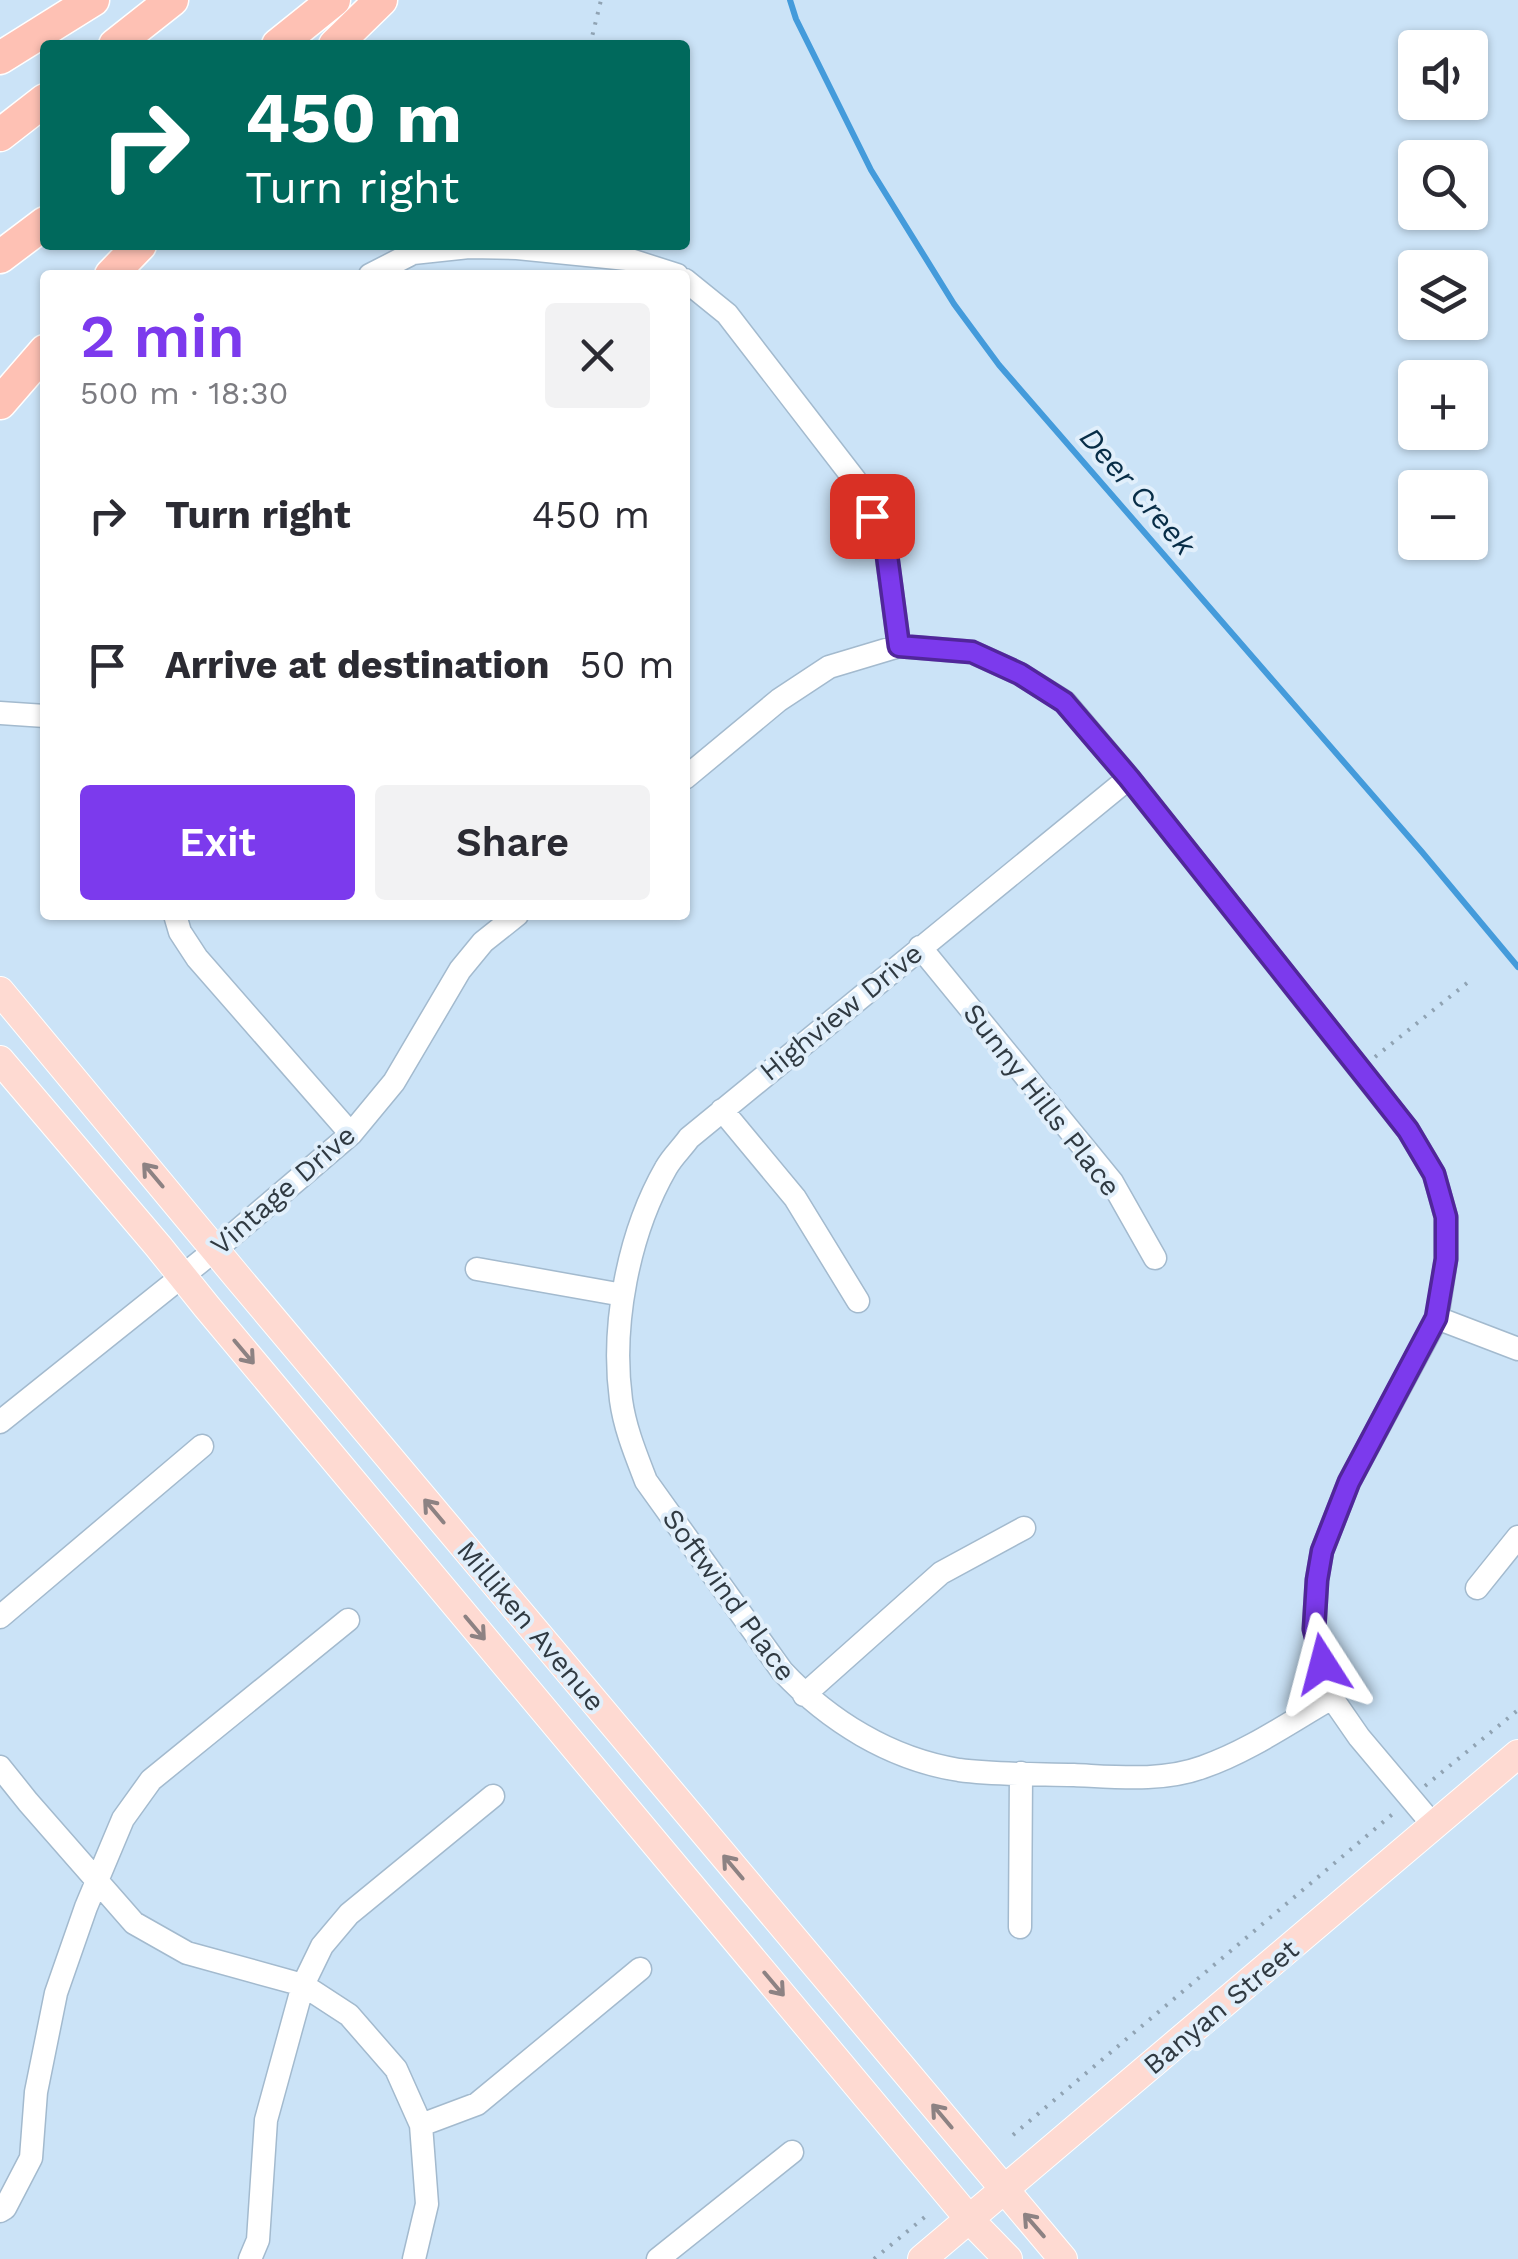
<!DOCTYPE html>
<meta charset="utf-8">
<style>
:root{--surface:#fff;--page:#f2f2f3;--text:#2b2b33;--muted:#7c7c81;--accent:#7c3aed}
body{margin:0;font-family:"Work Sans",sans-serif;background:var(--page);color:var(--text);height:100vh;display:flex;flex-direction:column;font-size:38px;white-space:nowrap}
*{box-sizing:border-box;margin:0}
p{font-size:32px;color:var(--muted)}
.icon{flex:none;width:55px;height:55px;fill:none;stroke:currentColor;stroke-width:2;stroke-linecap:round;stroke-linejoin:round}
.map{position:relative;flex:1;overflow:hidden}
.drawer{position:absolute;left:40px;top:270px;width:650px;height:650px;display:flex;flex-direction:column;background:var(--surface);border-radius:10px;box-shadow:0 2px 8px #0004}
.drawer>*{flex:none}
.banner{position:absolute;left:40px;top:40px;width:650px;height:210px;border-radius:10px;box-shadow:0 2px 8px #0004;background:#00695c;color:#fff;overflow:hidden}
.buttons{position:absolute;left:1398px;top:30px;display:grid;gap:20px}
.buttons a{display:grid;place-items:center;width:90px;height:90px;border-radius:10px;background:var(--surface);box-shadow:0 2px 8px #0004;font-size:50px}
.pin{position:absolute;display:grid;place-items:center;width:85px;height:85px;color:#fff;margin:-42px;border-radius:20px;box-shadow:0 5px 15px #0006}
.me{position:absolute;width:110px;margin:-55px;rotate:351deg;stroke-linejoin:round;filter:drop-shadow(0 0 8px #0008)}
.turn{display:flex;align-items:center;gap:35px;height:210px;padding:0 40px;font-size:45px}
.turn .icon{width:130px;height:130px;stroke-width:2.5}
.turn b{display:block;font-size:70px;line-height:85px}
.round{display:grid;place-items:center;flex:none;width:105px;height:105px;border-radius:10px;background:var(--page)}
.summary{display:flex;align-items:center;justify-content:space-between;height:170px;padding:0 40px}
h1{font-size:60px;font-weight:600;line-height:75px;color:var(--accent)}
.primary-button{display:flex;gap:20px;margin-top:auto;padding:20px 40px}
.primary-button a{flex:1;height:115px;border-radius:10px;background:var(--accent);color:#fff;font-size:40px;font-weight:600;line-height:115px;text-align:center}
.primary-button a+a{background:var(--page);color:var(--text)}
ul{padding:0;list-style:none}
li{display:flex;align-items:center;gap:30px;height:150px;padding:0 40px}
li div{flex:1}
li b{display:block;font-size:38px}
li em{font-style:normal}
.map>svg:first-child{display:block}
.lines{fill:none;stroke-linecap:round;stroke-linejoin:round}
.stream{stroke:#449bdb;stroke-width:6}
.minor-casing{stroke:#a3bace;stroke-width:25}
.major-casing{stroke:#fff;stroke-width:30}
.highway-casing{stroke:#fff;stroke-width:35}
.path{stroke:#90a3b3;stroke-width:4;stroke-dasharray:2.5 8;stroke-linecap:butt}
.minor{stroke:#fff;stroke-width:22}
.major{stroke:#fedad2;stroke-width:28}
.highway{stroke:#fec1b4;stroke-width:32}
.oneway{stroke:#8d8283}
.route-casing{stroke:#51269a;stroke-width:25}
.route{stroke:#7c3aed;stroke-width:18}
.labels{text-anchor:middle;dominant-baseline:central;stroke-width:8;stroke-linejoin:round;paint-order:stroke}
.street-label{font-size:28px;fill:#303a42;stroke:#e1effb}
.water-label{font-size:30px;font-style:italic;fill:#072d47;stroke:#e1effb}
</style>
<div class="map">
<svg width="1518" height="2259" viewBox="0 0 1518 2259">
<rect width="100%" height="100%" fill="#cbe3f7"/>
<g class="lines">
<path class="stream" d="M790,0L796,19L871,170L954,304L999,365L1422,852L1518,967"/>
<g class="minor-casing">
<path id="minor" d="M370,275L413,253L469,247L517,248L627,259L677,275
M685,280L727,314L855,480L886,549L899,646
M0,713L45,716
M685,778L779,700L829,667L899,646L972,652L1020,674L1065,702L1129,778L1408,1130L1434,1174L1446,1217V1259L1437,1318L1349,1482L1322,1551L1317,1580L1314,1629L1332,1698L1359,1737L1434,1826
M1129,778L689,1138C682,1148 672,1157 666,1168C628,1234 611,1326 621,1400C625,1429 636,1455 646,1481L782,1671C829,1721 890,1759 959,1770C997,1775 1036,1774 1074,1775C1117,1777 1162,1782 1203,1767C1249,1751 1290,1722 1332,1698
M175,915L180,932L197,958L351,1134
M920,947L1112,1182L1155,1258
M722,1110L795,1198L858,1301
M477,1269L623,1295
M1437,1318L1518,1349
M0,1422L215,1250L351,1134L394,1082L460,970L483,942L517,915
M1477,1588L1518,1537
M0,1617L202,1446
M804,1695L941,1573L1024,1528
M0,1767L28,1802L134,1923L187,1953L303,1985L349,2015L396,2069L421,2125L427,2204L414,2259
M1020,1927L1021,1773
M421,2125L477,2104L640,1969
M0,2211L5,2208L31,2158L36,2092L56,1993L86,1907L123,1819L151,1780L348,1620
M250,2259L258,2240L266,2120L303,1985L322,1946L349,1914L493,1796
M658,2259L792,2152"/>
</g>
<g class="major-casing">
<path id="major" d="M0,991L240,1280L1063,2259
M0,1060L158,1246L207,1307L970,2220L1008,2259
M922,2259L1518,1754"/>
</g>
<g class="highway-casing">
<path id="highway" d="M115,45L172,0
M278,45L334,0
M335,45L381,0
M0,58L93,0
M0,135L45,100
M0,257L45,223
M111,275L140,245
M0,403L45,351"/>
</g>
<path class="path" d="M590,45L601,0
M1375,1057L1467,983
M1425,1786L1518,1710
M1013,2135L1395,1812
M874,2259L926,2216"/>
<use href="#minor" class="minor"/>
<use href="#major" class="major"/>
<use href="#highway" class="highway"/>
</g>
<defs><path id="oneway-shaft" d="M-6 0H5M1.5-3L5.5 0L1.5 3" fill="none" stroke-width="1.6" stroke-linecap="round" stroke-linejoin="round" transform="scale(2.5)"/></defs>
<g class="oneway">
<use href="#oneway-shaft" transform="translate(153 1175) rotate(-130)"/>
<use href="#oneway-shaft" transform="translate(244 1352) rotate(50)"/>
<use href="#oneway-shaft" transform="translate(434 1511) rotate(-130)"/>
<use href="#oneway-shaft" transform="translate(475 1628) rotate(50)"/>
<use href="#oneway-shaft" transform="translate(733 1867) rotate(-130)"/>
<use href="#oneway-shaft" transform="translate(774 1984) rotate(50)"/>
<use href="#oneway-shaft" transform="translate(942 2116) rotate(-130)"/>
<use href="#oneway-shaft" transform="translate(1034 2225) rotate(-131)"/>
</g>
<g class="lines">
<g class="route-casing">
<path id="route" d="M872,516L886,548L899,646L972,652L1020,674L1064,702L1129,778L1375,1088L1408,1130L1434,1174L1446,1217V1259L1436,1318L1349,1482L1322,1551L1317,1580L1314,1629L1323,1664"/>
</g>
<use href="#route" class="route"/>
</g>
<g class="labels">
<g class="street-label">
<text transform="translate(841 1012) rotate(-39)">Highview Drive</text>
<text transform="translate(1042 1100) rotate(52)">Sunny Hills Place</text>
<text transform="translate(283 1190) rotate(-41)">Vintage Drive</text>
<text transform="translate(729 1595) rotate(54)">Softwind Place</text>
<text transform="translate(531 1626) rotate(50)">Milliken Avenue</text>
<text transform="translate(1221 2007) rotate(-40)">Banyan Street</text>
</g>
<g class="water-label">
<text transform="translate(1138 491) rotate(49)">Deer Creek</text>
</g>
</g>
</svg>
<div class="buttons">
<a><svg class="icon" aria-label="sound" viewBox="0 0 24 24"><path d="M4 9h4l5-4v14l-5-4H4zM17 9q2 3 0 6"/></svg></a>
<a><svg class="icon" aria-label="search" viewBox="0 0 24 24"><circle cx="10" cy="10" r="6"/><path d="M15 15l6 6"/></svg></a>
<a><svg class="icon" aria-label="layers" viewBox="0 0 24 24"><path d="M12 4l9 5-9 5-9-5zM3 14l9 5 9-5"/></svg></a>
<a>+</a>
<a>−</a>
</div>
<div class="pin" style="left:872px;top:516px;background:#d93025"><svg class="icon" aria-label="arrive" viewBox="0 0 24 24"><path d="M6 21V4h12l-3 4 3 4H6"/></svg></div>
<svg class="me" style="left:1323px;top:1664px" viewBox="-20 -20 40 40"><path d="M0-17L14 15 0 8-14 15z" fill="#7c3aed" stroke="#fff" stroke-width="4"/></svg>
<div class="banner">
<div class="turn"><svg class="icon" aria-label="right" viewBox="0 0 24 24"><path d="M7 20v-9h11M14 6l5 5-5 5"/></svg><div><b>450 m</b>Turn right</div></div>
</div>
<section class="drawer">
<div class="summary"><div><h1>2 min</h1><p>500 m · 18:30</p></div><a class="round"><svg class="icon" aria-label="close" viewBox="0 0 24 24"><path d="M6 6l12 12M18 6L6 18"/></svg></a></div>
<ul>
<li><svg class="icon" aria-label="right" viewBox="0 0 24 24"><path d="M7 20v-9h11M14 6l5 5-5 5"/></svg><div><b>Turn right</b></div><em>450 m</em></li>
<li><svg class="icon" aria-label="arrive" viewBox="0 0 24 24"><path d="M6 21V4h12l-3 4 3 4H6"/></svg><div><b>Arrive at destination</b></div><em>50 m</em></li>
</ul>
<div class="primary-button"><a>Exit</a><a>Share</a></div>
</section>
</div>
